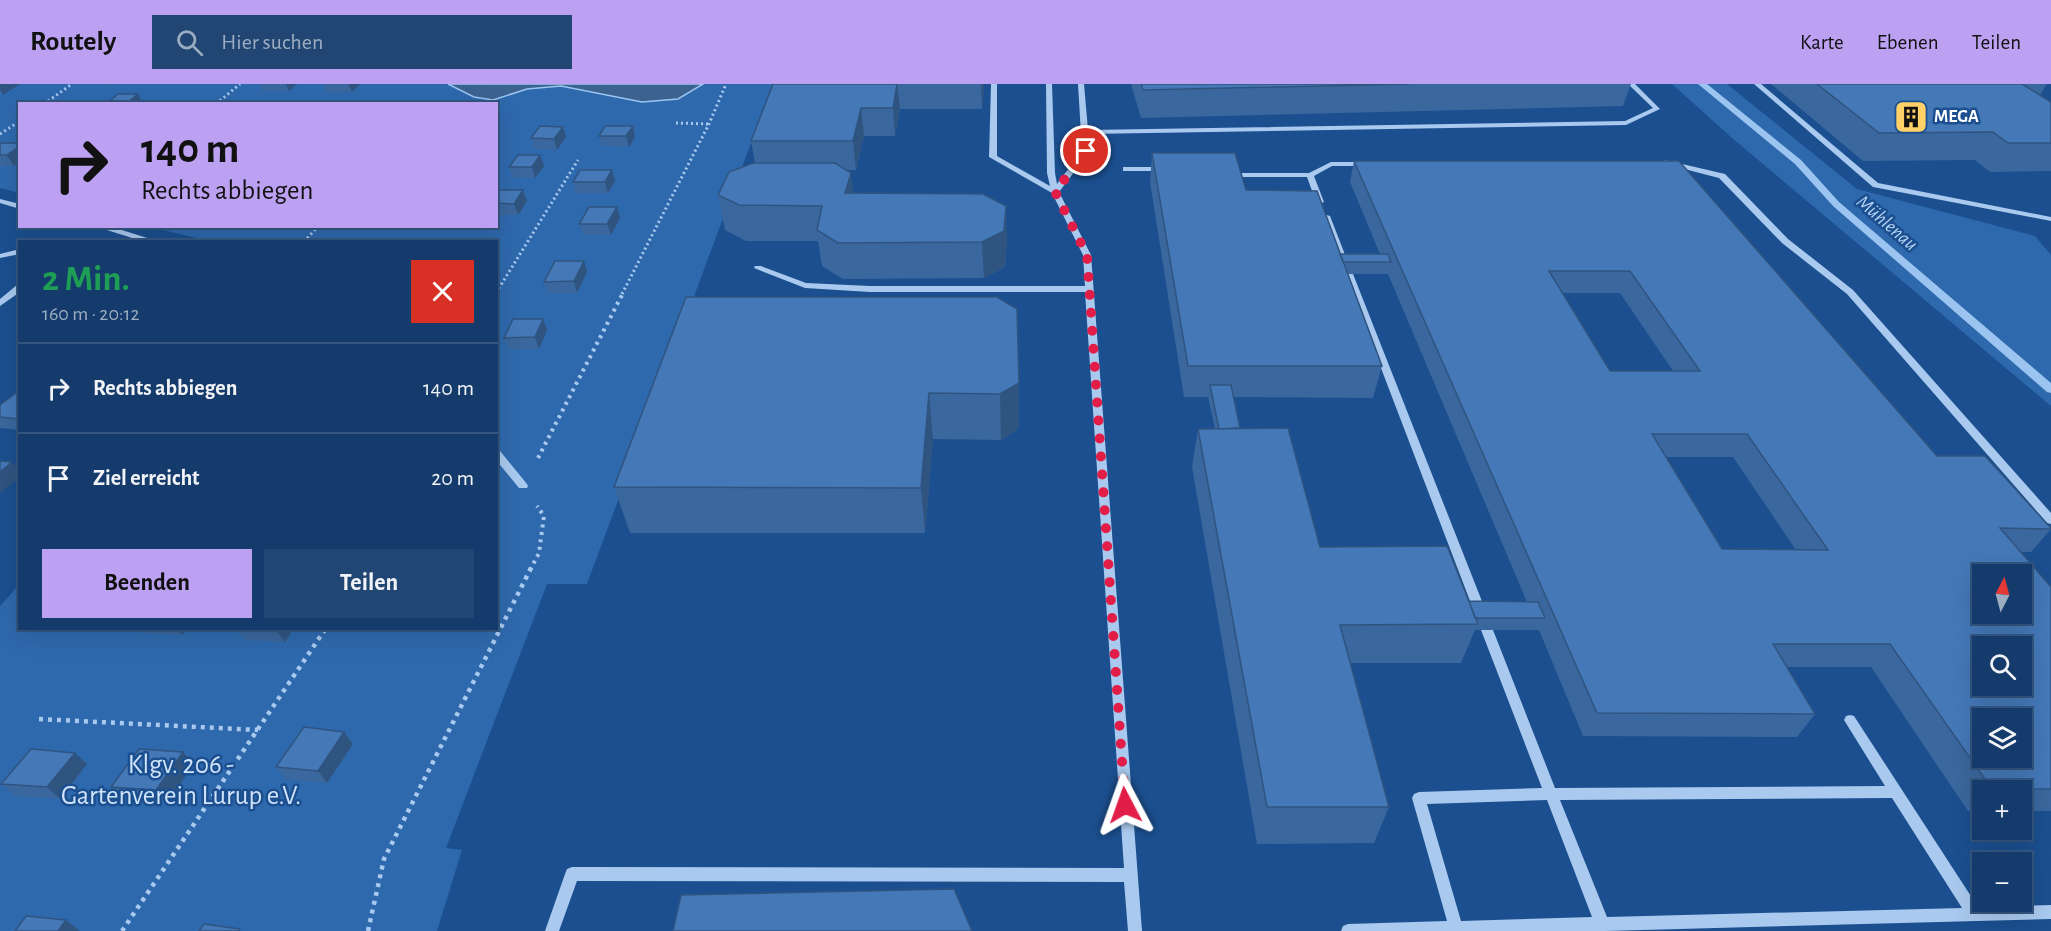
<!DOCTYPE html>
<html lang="de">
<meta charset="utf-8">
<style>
:root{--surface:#143b6b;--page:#214673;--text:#f1f3f6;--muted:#9dadc1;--line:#33557e;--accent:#bca0f2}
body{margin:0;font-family:"Alegreya Sans",sans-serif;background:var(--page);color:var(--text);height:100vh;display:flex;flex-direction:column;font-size:22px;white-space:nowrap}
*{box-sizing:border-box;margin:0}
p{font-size:20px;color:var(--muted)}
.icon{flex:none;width:33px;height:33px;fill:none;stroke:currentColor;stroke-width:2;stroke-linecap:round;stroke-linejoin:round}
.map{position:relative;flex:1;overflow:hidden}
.panel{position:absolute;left:18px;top:156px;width:480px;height:390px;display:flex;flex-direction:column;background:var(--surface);border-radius:0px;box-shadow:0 6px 24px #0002,0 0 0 2px var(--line)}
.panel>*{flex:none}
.hud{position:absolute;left:18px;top:18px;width:480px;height:126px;border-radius:0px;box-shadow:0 6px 24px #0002,0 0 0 2px var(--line);background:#bca0f2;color:#111;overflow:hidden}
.needle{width:39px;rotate:6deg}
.fabs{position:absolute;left:1972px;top:480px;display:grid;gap:12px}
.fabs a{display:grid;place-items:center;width:60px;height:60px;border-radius:0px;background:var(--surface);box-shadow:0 6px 24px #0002,0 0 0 2px var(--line);font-size:30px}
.pin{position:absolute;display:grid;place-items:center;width:51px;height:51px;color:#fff;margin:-26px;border:3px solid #fff;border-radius:50%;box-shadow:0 2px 6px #0007}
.me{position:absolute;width:66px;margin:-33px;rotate:356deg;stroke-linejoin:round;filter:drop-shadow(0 0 4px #0008)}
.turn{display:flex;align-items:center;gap:21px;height:126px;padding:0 24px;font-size:27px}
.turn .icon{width:78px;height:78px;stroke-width:2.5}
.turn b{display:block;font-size:42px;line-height:51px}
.round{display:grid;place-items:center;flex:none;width:63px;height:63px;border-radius:0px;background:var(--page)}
.summary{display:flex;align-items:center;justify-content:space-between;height:102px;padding:0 24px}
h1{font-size:36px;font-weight:700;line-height:45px;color:#1e9e55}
.primary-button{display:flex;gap:12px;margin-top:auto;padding:12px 24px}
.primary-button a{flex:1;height:69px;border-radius:0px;background:var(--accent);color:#111;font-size:24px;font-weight:700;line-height:69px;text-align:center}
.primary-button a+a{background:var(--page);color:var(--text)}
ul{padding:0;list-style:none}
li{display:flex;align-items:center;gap:18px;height:90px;padding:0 24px;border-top:2px solid var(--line)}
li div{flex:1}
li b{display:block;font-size:22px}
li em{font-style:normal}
header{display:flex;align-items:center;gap:36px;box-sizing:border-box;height:84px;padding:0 30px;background:var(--accent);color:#111}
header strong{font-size:28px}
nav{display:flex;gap:33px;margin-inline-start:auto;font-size:21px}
.search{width:420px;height:54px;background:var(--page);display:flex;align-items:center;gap:15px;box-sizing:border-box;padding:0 21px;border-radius:0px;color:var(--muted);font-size:22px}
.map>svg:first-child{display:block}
.green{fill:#2e69ad}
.water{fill:#3c6290;stroke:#9cc4f0;stroke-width:1.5}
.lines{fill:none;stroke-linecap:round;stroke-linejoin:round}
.stream{fill:#9cc4f0;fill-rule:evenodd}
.path-far2{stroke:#a9c9ee;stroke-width:3;stroke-dasharray:2 3;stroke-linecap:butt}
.path-far1{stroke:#a9c9ee;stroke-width:4;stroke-dasharray:3 4.5;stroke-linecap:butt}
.path{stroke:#a9c9ee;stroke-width:4.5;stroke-dasharray:4 5;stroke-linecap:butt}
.minor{fill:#a9c9ee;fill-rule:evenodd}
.wall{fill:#3a679d;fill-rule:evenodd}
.shaded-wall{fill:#305480}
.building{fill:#4478b7;stroke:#305480;stroke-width:1.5;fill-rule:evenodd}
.route{stroke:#e11d48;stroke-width:10;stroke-dasharray:0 18}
.labels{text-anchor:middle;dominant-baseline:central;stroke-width:5;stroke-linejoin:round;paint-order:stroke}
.far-poi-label{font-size:18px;font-weight:bold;fill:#fff;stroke:#1b4f8f;text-anchor:start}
.far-water-label{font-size:20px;font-style:italic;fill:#b5d3f5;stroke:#1b4f8f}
.near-park-label{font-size:27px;fill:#cfe3fa;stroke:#1b4f8f}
</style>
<header>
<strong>Routely</strong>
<div class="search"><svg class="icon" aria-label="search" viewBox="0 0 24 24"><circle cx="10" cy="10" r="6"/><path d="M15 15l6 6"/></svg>Hier suchen</div>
<nav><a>Karte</a><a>Ebenen</a><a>Teilen</a></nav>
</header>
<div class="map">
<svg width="2051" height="847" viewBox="0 0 2051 847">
<rect width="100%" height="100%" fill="#1b4f8f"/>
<path class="green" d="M0,0H448L474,13L493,16L527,5L561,2L642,18L703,0H773L587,500H547L446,764L462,766L437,847H0V522L19,501L20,544H496V158H213L151,143L496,142V20H20L19,109L0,104Z
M1672,0H1727L1857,105L2035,152L2051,171V322L1732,54Z"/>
<path class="water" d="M448,0H703L678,15L642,18L561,2L527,5L493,16L474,13Z"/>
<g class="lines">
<path class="stream" d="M1698,0H1707L1801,76L1839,118L2051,299V309L2047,308L1833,122L1795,80Z"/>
<path class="path-far2" d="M44,20L72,0
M216,20L240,0
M676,39L709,40
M0,50L20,37
M304,158L318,142
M496,209L578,76
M622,210L709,40L726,0"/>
<path class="path-far1" d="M538,374L623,209
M530,486L539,469L544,432L537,422"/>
<path class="path" d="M39,635L258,646
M122,847L326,544
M368,847L384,775L531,484"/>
<path class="minor" d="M991,0H997V72L1050,102L1047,89L1046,0H1052L1055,89L1057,100L1082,67L1078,0H1084L1088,46L1625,37L1653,24L1628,0H1635L1660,25L1626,41L1088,50L1090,67L1059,108L1091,171L1142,847H1128L1124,798L577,797L559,847H545L565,790L567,785L572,783L1124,784L1085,208H870L805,204L754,184L755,182H761L806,199L870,202H1085L1083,171L1052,109L989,73Z
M1754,0H1761L1878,99L2051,133V137L1873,103Z
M1665,76L1725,90L1788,155L1853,206L2051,429V440L2047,439L1847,210L1782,159L1719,94L1665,80Z
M1331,78H1367L1371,80L1367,82H1332L1314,92L1324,118L1320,120L1316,118L1307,93H1229L1225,91L1229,89H1309Z
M1123,83H1159L1163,91L1159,93H1154L1153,87H1123Z
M0,115L20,120V125L0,119Z
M1323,130L1330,132L1349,181L1348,183H1345L1341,181L1322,132Z
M94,142H109L160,158H145Z
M20,165V170L0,174V170Z
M1346,188H1352L1353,190L1487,530L1485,533H1477L1475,530L1345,190Z
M17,201H20V208L0,222V215Z
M496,366L500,367L527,400L528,402L527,404H519L496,376Z
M1487,541L1491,543L1493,546L1555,704L1885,702L1844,636L1846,632L1850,631L1854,632L1978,823L2051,821V835L1606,847H1341L1343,842L1348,840L1447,837L1412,714L1414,710L1419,708L1542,704L1481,546L1483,543ZM1892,714L1962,824L1607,833L1560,716ZM1547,716L1592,833L1461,837L1427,720Z"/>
</g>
<path class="wall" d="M106,0H131L106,1Z
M259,0H297L289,7H263Z
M323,0H360L352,8H327Z
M773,0H984L982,25H900L895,52H864L856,86H846L854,109L1007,158L1005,183L984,194L843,195L822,182L818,157H746L725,146L718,111L755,79L751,57Z
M1131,0H1631L1623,22L1141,34Z
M1771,0H2047L2040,11L2051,18V87L1990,88L1975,76L1863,77Z
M633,42L635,53L629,63L602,62L599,52Z
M563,43L566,53L557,66L535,65L531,54Z
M0,60L14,82H0Z
M1152,69L1246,106L1340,170H1380L1350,98L1354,77H1679L1937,372L2051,444V445L2031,468H2021L2051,503V727H2022V706H1983V727H1968L1871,583H1787L1815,630L1797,653L1583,652L1539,546H1475L1461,579H1350L1389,723L1374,759L1257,760L1192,383L1198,345H1215L1208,313H1184L1150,98ZM1348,190H1388L1527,518L1469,517L1320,463L1240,344L1233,313L1373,314L1382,282ZM1563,209H1620L1673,287H1610ZM1666,373H1733L1796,466L1722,465Z
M540,71L544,82L535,94H513L509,83Z
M612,86L615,97L608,109H576L573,98Z
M496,106L527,117L518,131H496Z
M617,123L620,134L611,151H583L579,140Z
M587,188L577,209H548L544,198Z
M686,213L1019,299V344L1001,356L933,355L925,449H630L614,403Z
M543,235L547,246L539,265L509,266L504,254Z
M20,306V346L0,344V321Z
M139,544H188L182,551L143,549Z
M236,544H294L285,558L245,556Z
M353,660L327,699L285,695L276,683Z
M183,668L194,680L168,718L123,714L111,703Z
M87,680L60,715L15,712L1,700Z"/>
<path class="shaded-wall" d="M0,0H20L3,11L0,5Z
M286,0H297L289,7Z
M348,0H360L352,8Z
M897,0L900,25L895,52L893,24Z
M981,0H984L982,25Z
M138,10L143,20H126Z
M861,24L864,52L856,86L853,57Z
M633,42L635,53L629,63L626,52Z
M563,43L566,53L557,66L554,55Z
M20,62V78L14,82L7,71Z
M540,71L544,82L535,94L532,83Z
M612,86L615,97L608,109L605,98Z
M851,89L855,124L845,109Z
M523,106L527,117L518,131L514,120Z
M1006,122L1007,158L1005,183L984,194L982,158Z
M617,123L620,134L611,151L607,140Z
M584,177L587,188L577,209L574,197Z
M543,235L547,246L539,265L535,253Z
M1019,299V344L1001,356L1000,310Z
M929,309L933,355L925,449L921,404Z
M12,378L20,387V393L0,409V388Z
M177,544H188L182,551Z
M277,544H294L285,558L276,546Z
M344,648L353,660L327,699L318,687Z
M183,668L194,680L168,718L156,706Z
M75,669L87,680L60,715L47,703Z
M66,836L80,847H58Z"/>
<path class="building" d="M773,0H897L893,24H861L853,57H751Z
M1141,0H1409L1143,6Z
M1817,0H2022L2051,18V59H2008L1993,48L1879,49Z
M118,10H138L126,20H106Z
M540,42L563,43L554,55L531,54Z
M605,42H633L626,52H599Z
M2,59H20V62L7,71H0V60Z
M1152,69H1235L1246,106L1317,107L1382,282H1188Z
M518,71H540L532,83H509Z
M1354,77H1679L1937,372H1985L2051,444V445L2000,444L2051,503V705H1992L1890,560H1773L1815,630L1597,629ZM1549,187H1630L1700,287H1610ZM1652,350H1747L1828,466L1722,465ZM1983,490H2022V530H1983ZM1983,562H2022V602H1983ZM1983,634H2022V674H1983Z
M753,79H835L851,89L845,109L983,110L1006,122L1004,147L982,158L838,159L817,146L822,122L739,121L718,111L729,88Z
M580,86H612L605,98H573Z
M496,106H523L514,120L496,119Z
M589,123H617L607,140H579Z
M1340,170H1388L1391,178H1343Z
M555,177H584L574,197L544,198Z
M686,213H997L1017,225L1019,299L1000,310L929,309L921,404L614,403Z
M513,235H543L535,253L504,254Z
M1210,301H1231L1240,344L1219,345Z
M20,306V335L0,333V321Z
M1288,344L1320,463L1447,462L1478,540L1340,541L1389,723H1267L1198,345Z
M0,377L12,378L0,388Z
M1469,517L1538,518L1545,534H1475Z
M248,544H277L276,546Z
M304,643L344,648L318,687L276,683Z
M31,665L75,669L47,703L1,700Z
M139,665L183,668L156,706L111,703Z
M954,805L972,847H673L681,811Z
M26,832L66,836L58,847H15Z
M204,840L240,845L239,847H199Z"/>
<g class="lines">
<path class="route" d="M1086,67L1055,108L1087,171L1125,721"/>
</g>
<defs>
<g id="building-square" transform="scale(1.725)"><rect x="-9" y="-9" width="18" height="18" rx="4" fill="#ffd166" stroke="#1b4f8f"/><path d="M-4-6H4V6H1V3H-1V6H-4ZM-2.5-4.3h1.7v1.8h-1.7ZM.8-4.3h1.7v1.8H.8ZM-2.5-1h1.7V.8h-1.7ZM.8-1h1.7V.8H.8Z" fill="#111"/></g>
</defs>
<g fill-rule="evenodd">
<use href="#building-square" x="1911" y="33"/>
</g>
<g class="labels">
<g class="far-poi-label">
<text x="1934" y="33">MEGA</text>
</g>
<g class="far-water-label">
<text transform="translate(1887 139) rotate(41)">Mühlenau</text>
</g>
<g class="near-park-label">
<text x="181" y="680">Klgv. 206 -<tspan x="181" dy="31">Gartenverein Lurup e.V.</tspan></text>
</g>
</g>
</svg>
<div class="fabs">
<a><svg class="needle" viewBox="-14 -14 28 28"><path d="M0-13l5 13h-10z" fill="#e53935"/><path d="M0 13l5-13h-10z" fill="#9dadc1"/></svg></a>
<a><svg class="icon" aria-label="search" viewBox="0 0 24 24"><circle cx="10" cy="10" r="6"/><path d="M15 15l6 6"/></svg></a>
<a><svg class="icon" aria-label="layers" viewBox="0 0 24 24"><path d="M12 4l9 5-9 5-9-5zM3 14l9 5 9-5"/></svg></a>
<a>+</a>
<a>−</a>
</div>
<div class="pin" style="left:1086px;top:67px;background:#d93025"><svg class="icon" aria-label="arrive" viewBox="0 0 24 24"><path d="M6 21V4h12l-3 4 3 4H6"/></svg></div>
<svg class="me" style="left:1125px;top:721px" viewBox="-20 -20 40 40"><path d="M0-17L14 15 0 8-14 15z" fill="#e11d48" stroke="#fff" stroke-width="4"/></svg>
<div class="hud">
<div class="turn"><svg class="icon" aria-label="right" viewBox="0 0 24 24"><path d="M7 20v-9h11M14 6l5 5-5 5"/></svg><div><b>140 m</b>Rechts abbiegen</div></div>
</div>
<section class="panel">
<div class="summary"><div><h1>2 Min.</h1><p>160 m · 20:12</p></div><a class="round" style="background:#d93025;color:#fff"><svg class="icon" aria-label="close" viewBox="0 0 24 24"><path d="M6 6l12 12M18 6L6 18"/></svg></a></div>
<ul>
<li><svg class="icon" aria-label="right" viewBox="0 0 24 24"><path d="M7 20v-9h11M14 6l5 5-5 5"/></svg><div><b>Rechts abbiegen</b></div><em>140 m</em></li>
<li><svg class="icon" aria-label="arrive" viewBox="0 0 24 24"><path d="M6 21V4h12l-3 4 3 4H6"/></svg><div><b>Ziel erreicht</b></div><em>20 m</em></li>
</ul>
<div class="primary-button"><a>Beenden</a><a>Teilen</a></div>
</section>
</div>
